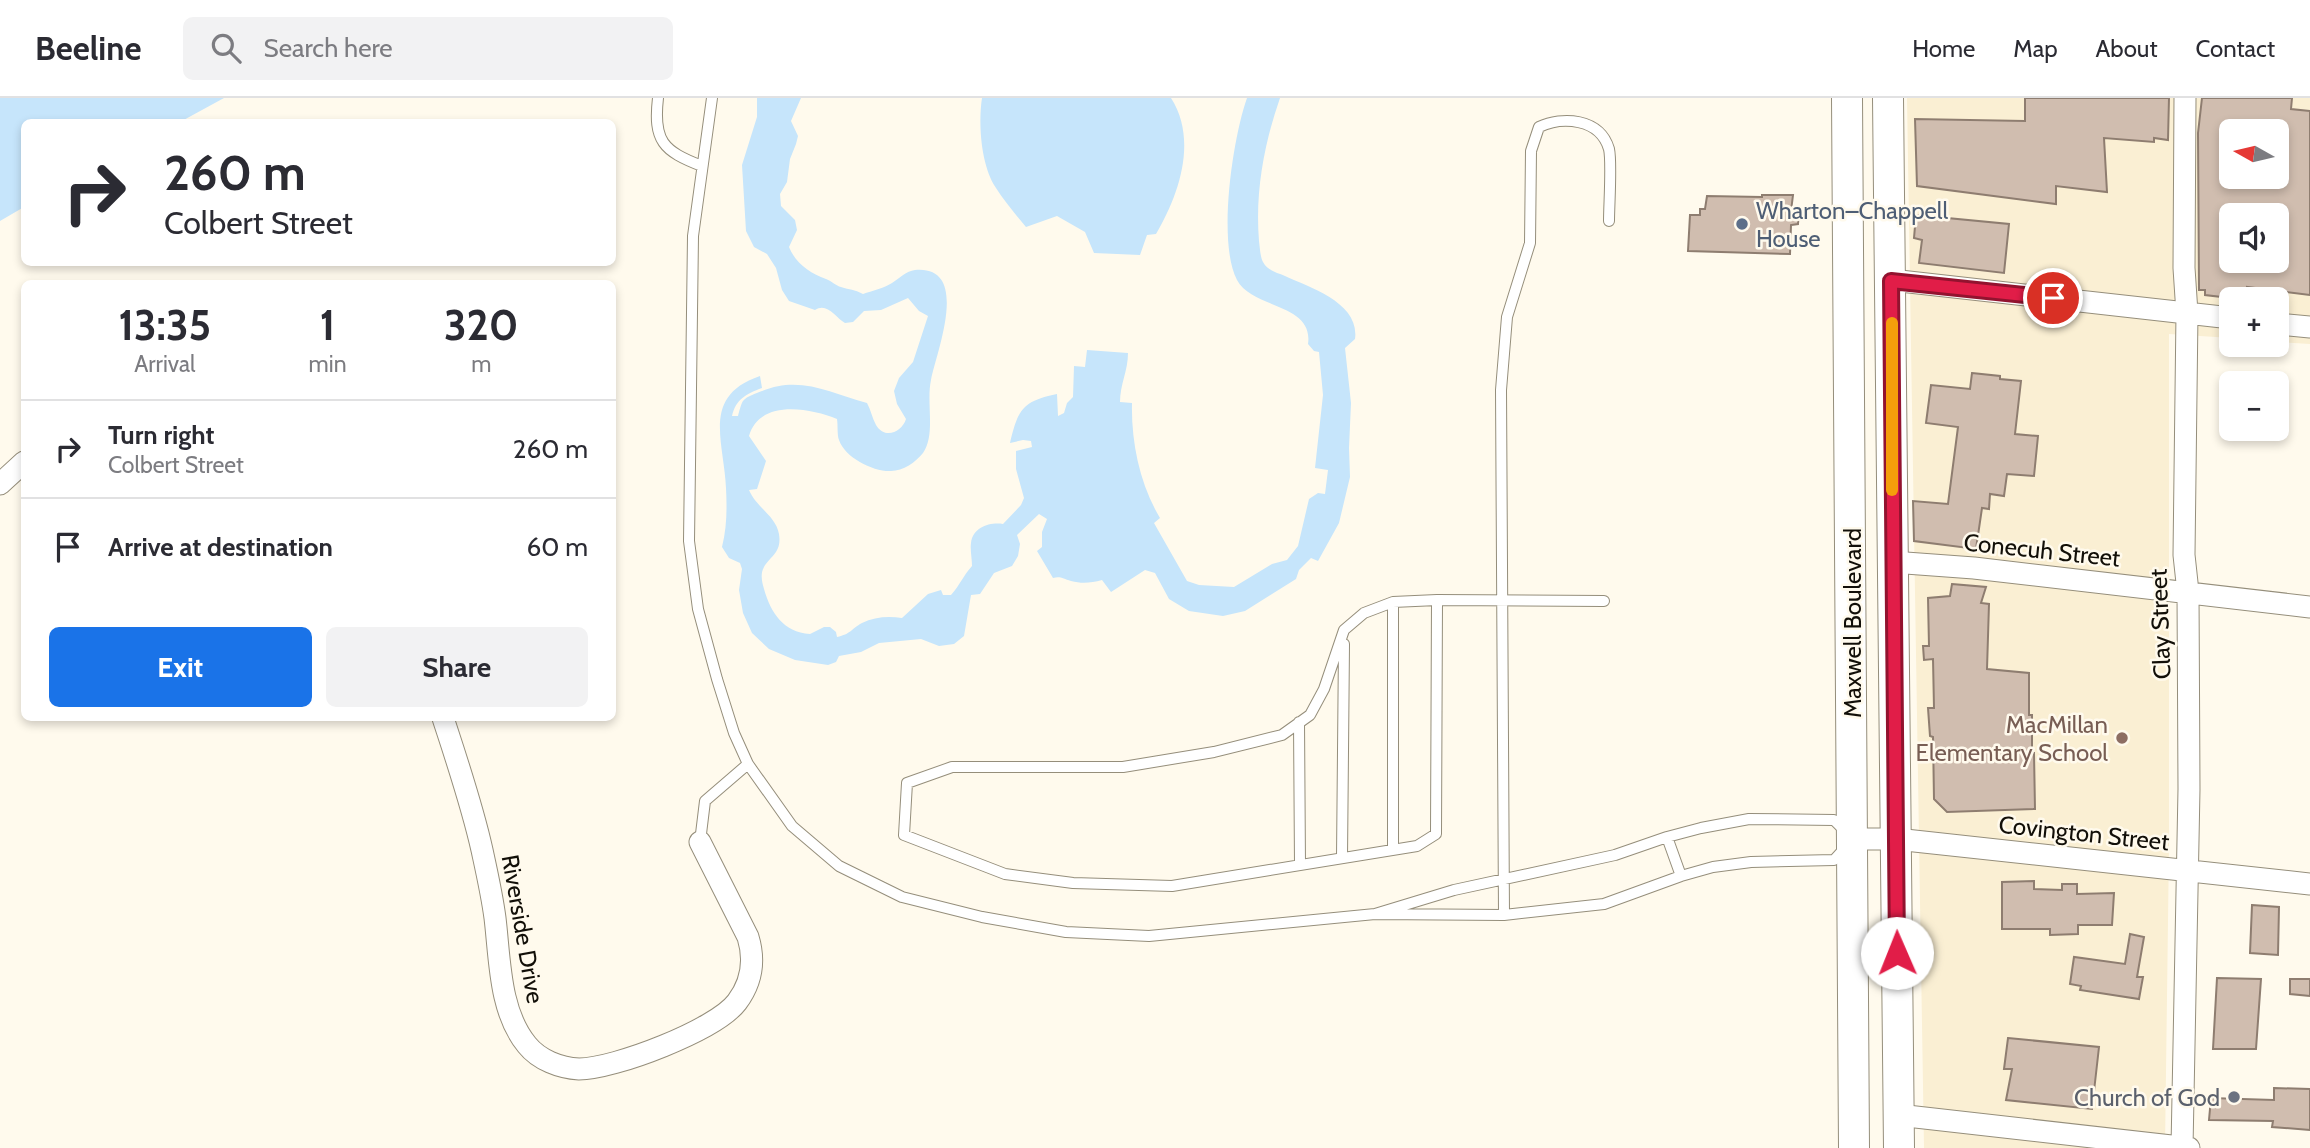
<!DOCTYPE html>
<meta charset="utf-8">
<style>
:root{--surface:#fff;--page:#f2f2f3;--text:#2b2b33;--muted:#7c7c81;--line:#e1e1e2;--accent:#1a73e8}
body{margin:0;font-family:Cabin,sans-serif;background:var(--page);color:var(--text);height:100vh;display:flex;flex-direction:column;font-size:26px;white-space:nowrap}
*{box-sizing:border-box;margin:0}
p{font-size:23px;color:var(--muted)}
.icon{flex:none;width:38px;height:38px;fill:none;stroke:currentColor;stroke-width:2;stroke-linecap:round;stroke-linejoin:round}
.map{position:relative;flex:1;overflow:hidden}
.details{position:absolute;left:21px;top:182px;width:595px;height:441px;display:flex;flex-direction:column;background:var(--surface);border-radius:10px;box-shadow:0 4px 10px #0003}
.details>*{flex:none}
.hud{position:absolute;left:21px;top:21px;width:595px;height:147px;border-radius:10px;box-shadow:0 4px 10px #0003;background:#fff;color:var(--text);overflow:hidden}
.needle{width:46px;rotate:278deg}
.buttons{position:absolute;left:2219px;top:21px;display:grid;gap:14px}
.buttons a{display:grid;place-items:center;width:70px;height:70px;border-radius:10px;background:var(--surface);box-shadow:0 4px 10px #0003;font-size:35px}
.pin{position:absolute;display:grid;place-items:center;width:60px;height:60px;color:#fff;margin:-30px;border:4px solid #fff;border-radius:50%;box-shadow:0 2px 7px #0007}
.me{position:absolute;width:77px;margin:-38px;rotate:359deg;stroke-linejoin:round;filter:drop-shadow(0 0 5px #0008)}
.turn{display:flex;align-items:center;gap:24px;height:147px;padding:0 28px;font-size:32px}
.turn .icon{width:91px;height:91px;stroke-width:2.5}
.turn b{display:block;font-size:49px;line-height:60px}
.eta{display:flex;justify-content:space-evenly;align-items:center;height:119px;text-align:center}
.eta b{font-size:42px;font-weight:700;line-height:49px}
.cta{display:flex;gap:14px;margin-top:auto;padding:14px 28px}
.cta a{flex:1;height:80px;border-radius:10px;background:var(--accent);color:#fff;font-size:28px;font-weight:700;line-height:80px;text-align:center}
.cta a+a{background:var(--page);color:var(--text)}
ul{padding:0;list-style:none}
li{display:flex;align-items:center;gap:21px;height:98px;padding:0 28px;border-top:2px solid var(--line)}
li div{flex:1}
li b{display:block;font-size:26px}
li em{font-style:normal}
header{display:flex;align-items:center;gap:42px;box-sizing:border-box;height:98px;padding:0 35px;background:var(--surface);border-bottom:2px solid var(--line)}
header strong{font-size:33px}
nav{display:flex;gap:38px;margin-inline-start:auto;font-size:24px}
.search{width:490px;height:63px;background:var(--page);display:flex;align-items:center;gap:18px;box-sizing:border-box;padding:0 24px;border-radius:10px;color:var(--muted);font-size:26px}
.map>svg:first-child{display:block}
.built{fill:#faefd3;fill-rule:evenodd}
.water{fill:#c6e5fb}
.building{fill:#d0bdaf;stroke:#8e7d70;stroke-width:2;fill-rule:evenodd}
.lines{fill:none;stroke-linecap:round;stroke-linejoin:round}
.lane-casing{stroke:#958e7b;stroke-width:12}
.street-casing{stroke:#958e7b;stroke-width:23}
.secondary-casing{stroke:#958e7b;stroke-width:32}
.lane{stroke:#fff;stroke-width:10}
.street{stroke:#fff;stroke-width:21}
.secondary{stroke:#fff;stroke-width:30}
.route-casing{stroke:#92132f;stroke-width:18}
.route{stroke:#e11d48;stroke-width:12}
.slow{stroke:#f59e0b;stroke-width:12}
.service-dot{fill:#5c6f8a;stroke:#fffaed;stroke-width:2.5}
.education-dot{fill:#8d6e63;stroke:#fffaed;stroke-width:2.5}
.worship-dot{fill:#6b7280;stroke:#fffaed;stroke-width:2.5}
.labels{text-anchor:middle;dominant-baseline:central;stroke-width:5;stroke-linejoin:round;paint-order:stroke}
.service-label{font-size:24px;fill:#4e5e75;stroke:#fffaed;text-anchor:start}
.street-label{font-size:24px;fill:#120f08;stroke:#fffaed}
.education-label{font-size:24px;fill:#785e54;stroke:#fffaed;text-anchor:end}
.worship-label{font-size:24px;fill:#5b616d;stroke:#fffaed;text-anchor:end}
</style>
<header>
<strong>Beeline</strong>
<div class="search"><svg class="icon" aria-label="search" viewBox="0 0 24 24"><circle cx="10" cy="10" r="6"/><path d="M15 15l6 6"/></svg>Search here</div>
<nav><a>Home</a><a>Map</a><a>About</a><a>Contact</a></nav>
</header>
<div class="map">
<svg width="2310" height="1050" viewBox="0 0 2310 1050">
<rect width="100%" height="100%" fill="#fffaed"/>
<path class="built" d="M1907,0H2310V246L2277,244V201H2231V240L2169,236V748L2165,1050H1924ZM2231,33H2277V79H2231ZM2231,117H2277V163H2231Z"/>
<path class="water" d="M0,0H224L180,24H24V109L0,123Z
M757,0H801L791,23L798,38L796,46L790,61L787,84L780,96L781,108L795,122L797,132L789,149C796,166 810,175 826,181C832,183 836,188 841,189C850,192 854,191 863,196C872,193 884,190 892,185C900,180 906,173 915,172C972,167 936,255 931,282C926,305 936,336 923,355C916,364 903,373 891,373C874,374 845,360 839,342C837,337 838,327 837,321C809,310 760,301 749,338L766,363L757,391L749,392C756,409 776,418 779,436C782,455 770,458 764,469C760,476 762,484 764,491C771,515 783,534 810,536L824,529H830L836,534L837,539C851,536 851,531 862,525C874,519 888,518 902,520L928,496L941,492L943,497H951C960,487 963,478 972,468C972,461 970,451 971,445C973,429 990,424 1003,426L1021,407L1024,400L1016,371V353L1032,349L1031,343L1023,342L1010,345C1018,311 1023,303 1057,296L1058,318L1064,315L1067,305L1073,299L1074,268L1085,269L1087,252L1128,255C1128,273 1120,286 1120,304L1132,305C1131,344 1140,387 1160,420L1154,425L1187,483L1199,487L1234,489L1272,466L1287,462L1298,448L1309,401L1318,395L1325,396L1328,372L1315,370L1323,297L1319,254L1314,253L1308,246C1314,205 1252,211 1237,182C1217,144 1233,39 1247,0H1280C1264,46 1255,94 1259,143C1260,150 1260,158 1263,164C1268,173 1276,174 1285,178C1311,190 1360,205 1355,241L1345,250L1351,305L1349,350L1350,379L1339,425L1318,463L1311,460L1299,472L1296,481L1245,513L1223,518L1189,513L1169,501L1155,475L1145,472L1111,494L1102,482C1091,485 1082,486 1071,483C1063,481 1061,478 1053,480L1037,453L1042,449V434L1047,421L1039,416L1017,437L1020,446L1018,458L1012,468L994,475L980,496L971,497L964,538L954,546L939,548L921,541L879,545L861,554L839,558L836,564L828,567L795,562L769,551L752,535L743,515L739,492L742,471L740,465L729,460L722,449C727,429 727,410 726,390C724,343 701,298 760,278L762,290C746,296 736,301 732,318H738C739,314 741,306 743,303C747,298 757,295 762,293C800,277 831,295 867,305C871,312 872,320 876,327C885,342 902,334 906,321L897,306L894,293L899,280L913,264L928,218L919,213L908,200L881,212L864,213L853,224L845,225C835,219 827,204 815,212L789,203L782,192L776,170L767,156L754,149L746,133L742,67L757,19Z
M982,0H1171C1198,42 1179,97 1156,136L1147,137L1140,157L1094,155L1085,134L1057,118L1026,129C1016,117 1005,104 996,90C981,68 978,26 982,0Z"/>
<path class="building" d="M2025,0H2169L2168,42L2154,40V44L2104,40L2107,94L2056,88V106L1917,88L1915,21L2025,23Z
M2202,0H2292L2291,11L2310,13V197L2247,189L2248,201H2239L2205,197V192H2199L2198,35ZM2231,33H2277V79H2231ZM2231,117H2277V163H2231Z
M1762,97H1793L1791,113L1799,112L1798,126L1791,127L1790,156L1688,153L1690,117H1700V111H1705L1707,98L1762,99Z
M1916,117L2009,126L2004,175L1919,165L1922,142L1914,140Z
M1972,275L2000,278V281L2021,283L2015,336L2038,338L2034,378L2007,376L2004,398L1990,396L1989,411L1982,410L1976,451L1914,443L1913,403L1948,406L1958,329L1926,325L1931,287L1970,291Z
M1952,486L1986,489L1981,505L1989,506L1987,571L2029,575V617H2032V655H2034L2035,711L1947,714L1934,701L1933,639L1930,638L1928,610H1934L1933,561L1924,562L1923,548H1929L1928,500L1950,498Z
M2034,783V791L2062,792V786H2077V796L2114,795L2112,827H2078V836L2050,837V831H2002V784Z
M2252,807L2279,809L2278,857L2250,855Z
M2130,836L2144,839L2137,879H2143L2139,901L2080,892L2081,888L2070,886L2074,859L2125,866Z
M2217,880L2261,881L2256,951H2213Z
M2290,881H2310V898L2290,896Z
M2008,940L2099,949L2092,1011L2006,1002L2012,971H2004Z
M2274,990L2310,991V1032L2272,1029L2273,1023L2209,1022L2211,1000L2274,1002Z"/>
<g class="lines">
<g class="lane-casing">
<path id="lane" d="M658,0C653,43 663,53 702,68
M712,0L693,138L689,443L698,511L717,581L734,635L748,666
M1437,502L1436,736L1417,748L1172,788L1073,785L1005,776L904,737L907,685L952,669H1123L1214,654L1282,637L1310,617L1324,591L1344,532L1364,515L1393,504L1437,502L1604,503
M1393,504V751
M1299,624L1300,767
M1667,739L1681,778
M700,744L705,703L748,666L792,728L839,768L902,799L982,819L1066,834L1149,838L1375,816L1504,817L1604,806L1681,778L1713,769L1751,764L1834,762L1844,751
M1342,760L1344,546
M1375,816L1454,792L1615,757L1667,739L1701,730L1749,721L1834,722L1845,733
M1504,817L1501,292L1507,219L1530,145L1531,53L1539,29C1562,18 1600,20 1609,51C1612,64 1609,107 1609,123"/>
</g>
<g class="street-casing">
<path id="street" d="M1891,182L2231,220
M2277,226L2310,229
M0,386L24,364
M1892,464L1974,470L2310,509
M443,620C457,663 472,707 482,752C487,775 492,797 495,820C500,861 499,913 527,947C539,962 560,970 579,971C614,971 716,932 737,904C752,884 755,862 748,839L700,744
M1853,741H1896L2310,786
M1898,1017L2189,1050
M2182,1050L2189,691L2188,494L2184,457L2187,215L2184,170L2185,0"/>
</g>
<g class="secondary-casing">
<path id="secondary" d="M1847,0L1854,1050
M1888,0L1899,1050"/>
</g>
<use href="#lane" class="lane"/>
<use href="#street" class="street"/>
<use href="#secondary" class="secondary"/>
</g>
<g class="lines">
<g class="route-casing">
<path id="route" d="M1897,855L1891,183L2053,200"/>
</g>
<use href="#route" class="route"/>
<path class="slow" d="M1892,225V392"/>
</g>
<circle class="service-dot" cx="1742" cy="126" r="7"/>
<circle class="education-dot" cx="2122" cy="640" r="7"/>
<circle class="worship-dot" cx="2234" cy="999" r="7"/>
<g class="labels">
<g class="service-label">
<text x="1756" y="112">Wharton–Chappell<tspan x="1756" dy="28">House</tspan></text>
</g>
<g class="street-label">
<text transform="translate(2042 452) rotate(6)">Conecuh Street</text>
<text transform="translate(1852 525) rotate(-90)">Maxwell Boulevard</text>
<text transform="translate(2160 526) rotate(-92)">Clay Street</text>
<text transform="translate(2084 735) rotate(6)">Covington Street</text>
<text transform="translate(523 831) rotate(80)">Riverside Drive</text>
</g>
<g class="education-label">
<text x="2108" y="626">MacMillan<tspan x="2108" dy="28">Elementary School</tspan></text>
</g>
<g class="worship-label">
<text x="2220" y="999">Church of God</text>
</g>
</g>
</svg>
<div class="buttons">
<a><svg class="needle" viewBox="-14 -14 28 28"><path d="M0-13l5 13h-10z" fill="#e53935"/><path d="M0 13l5-13h-10z" fill="#7c7c81"/></svg></a>
<a><svg class="icon" aria-label="sound" viewBox="0 0 24 24"><path d="M4 9h4l5-4v14l-5-4H4zM17 9q2 3 0 6"/></svg></a>
<a>+</a>
<a>−</a>
</div>
<div class="pin" style="left:2053px;top:200px;background:#d93025"><svg class="icon" aria-label="arrive" viewBox="0 0 24 24"><path d="M6 21V4h12l-3 4 3 4H6"/></svg></div>
<svg class="me" style="left:1897px;top:855px" viewBox="-20 -20 40 40"><circle r="19" fill="#fff"/><path d="M0-13L10 11 0 6-10 11z" fill="#e11d48"/></svg>
<div class="hud">
<div class="turn"><svg class="icon" aria-label="right" viewBox="0 0 24 24"><path d="M7 20v-9h11M14 6l5 5-5 5"/></svg><div><b>260 m</b>Colbert Street</div></div>
</div>
<section class="details">
<div class="eta">
<div><b>13:35</b><p>Arrival</p></div>
<div><b>1</b><p>min</p></div>
<div><b>320</b><p>m</p></div>
</div>
<ul>
<li><svg class="icon" aria-label="right" viewBox="0 0 24 24"><path d="M7 20v-9h11M14 6l5 5-5 5"/></svg><div><b>Turn right</b><p>Colbert Street</p></div><em>260 m</em></li>
<li><svg class="icon" aria-label="arrive" viewBox="0 0 24 24"><path d="M6 21V4h12l-3 4 3 4H6"/></svg><div><b>Arrive at destination</b></div><em>60 m</em></li>
</ul>
<div class="cta"><a>Exit</a><a>Share</a></div>
</section>
</div>
